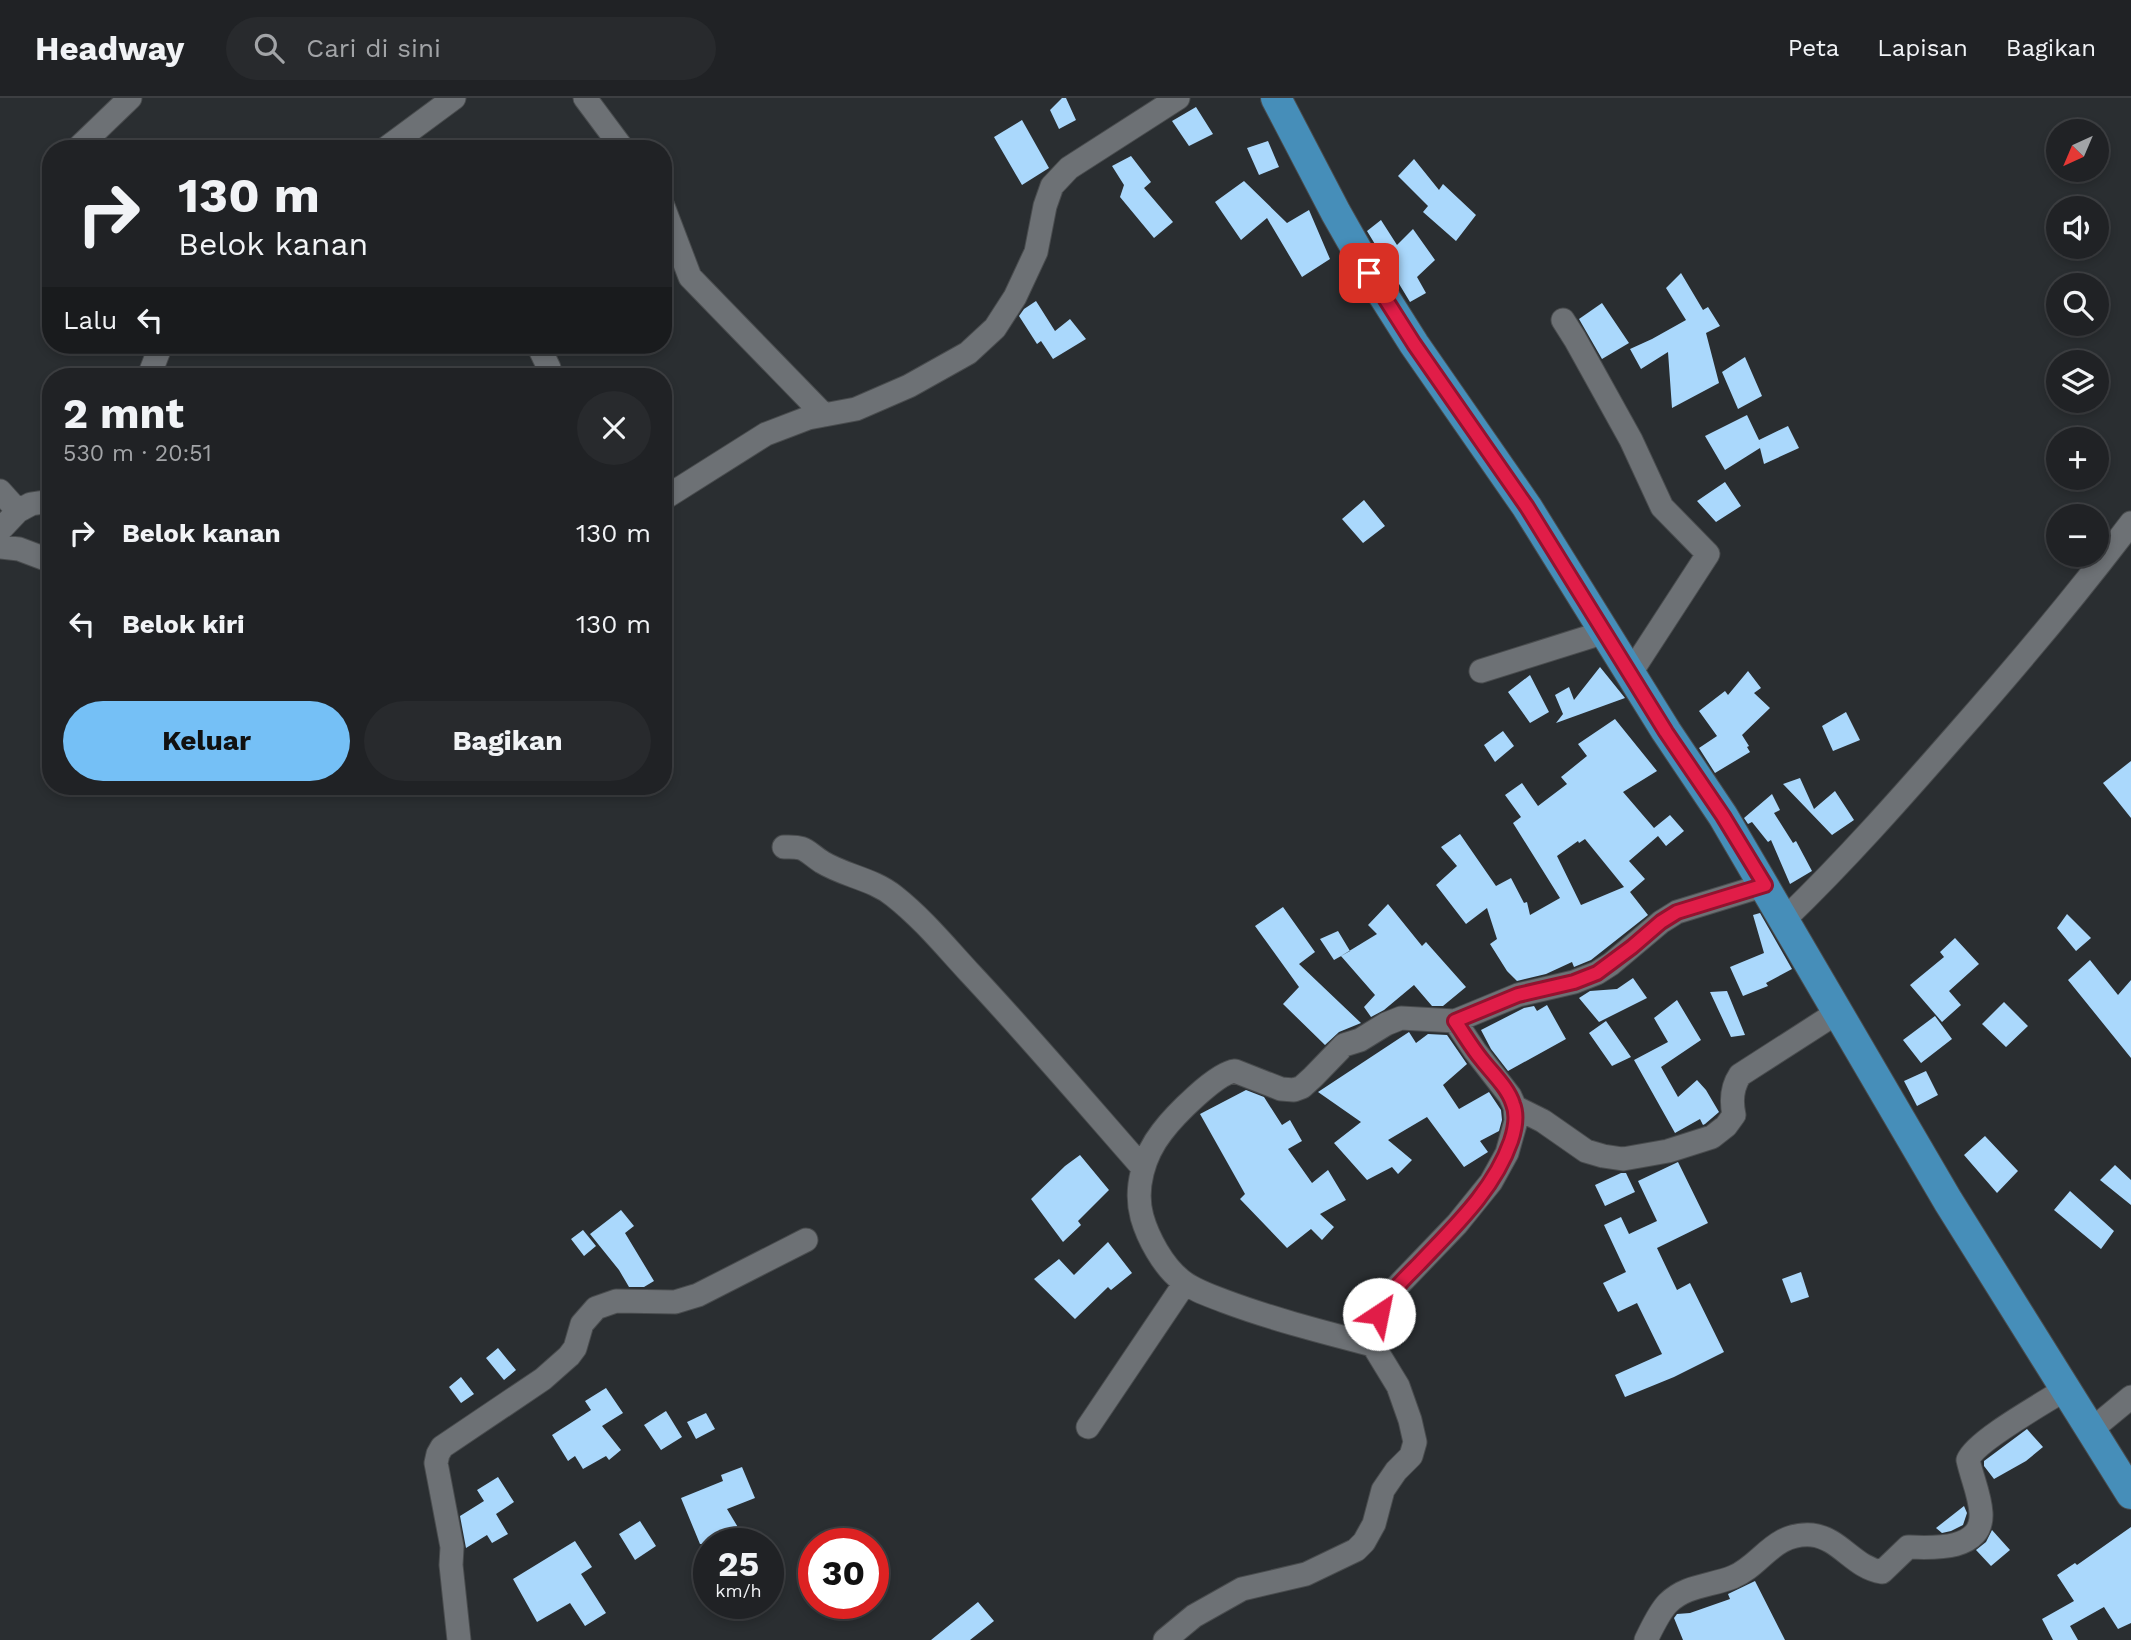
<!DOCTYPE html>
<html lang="id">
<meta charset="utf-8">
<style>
:root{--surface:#202225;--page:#282a2d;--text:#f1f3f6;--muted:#a2a4a7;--line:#3d3f42;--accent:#75c0f6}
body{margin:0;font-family:"Work Sans",sans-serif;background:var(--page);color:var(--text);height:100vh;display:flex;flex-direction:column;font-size:26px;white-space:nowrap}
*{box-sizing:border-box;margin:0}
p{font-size:23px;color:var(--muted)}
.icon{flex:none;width:38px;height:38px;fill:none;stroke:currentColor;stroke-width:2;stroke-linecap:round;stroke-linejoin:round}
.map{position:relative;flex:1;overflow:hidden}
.drawer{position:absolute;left:42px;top:270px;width:630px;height:427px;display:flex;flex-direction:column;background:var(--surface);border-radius:28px;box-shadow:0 4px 10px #0003,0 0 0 2px var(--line)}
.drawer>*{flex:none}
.hud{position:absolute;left:42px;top:42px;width:630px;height:214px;border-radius:28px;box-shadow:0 4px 10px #0003,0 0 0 2px var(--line);background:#202225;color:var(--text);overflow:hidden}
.needle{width:46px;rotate:224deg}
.controls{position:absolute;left:2046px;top:21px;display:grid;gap:14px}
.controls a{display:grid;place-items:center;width:63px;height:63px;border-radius:50%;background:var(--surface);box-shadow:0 4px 10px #0003,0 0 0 2px var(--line);font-size:35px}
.speed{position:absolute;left:693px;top:1430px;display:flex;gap:14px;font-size:35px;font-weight:700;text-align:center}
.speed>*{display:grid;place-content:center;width:91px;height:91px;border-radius:50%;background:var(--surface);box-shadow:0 4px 10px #0003,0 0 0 2px var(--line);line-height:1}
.speed small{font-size:18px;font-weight:400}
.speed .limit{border:10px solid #d22;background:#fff;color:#111}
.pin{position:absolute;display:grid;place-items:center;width:60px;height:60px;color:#fff;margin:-30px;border-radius:14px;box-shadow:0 4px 10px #0006}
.me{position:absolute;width:77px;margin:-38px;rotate:34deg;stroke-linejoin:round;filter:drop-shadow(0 0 5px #0008)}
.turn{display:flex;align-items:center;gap:24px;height:147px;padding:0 21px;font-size:32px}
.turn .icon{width:91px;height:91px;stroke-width:2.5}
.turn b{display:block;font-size:49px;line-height:60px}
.then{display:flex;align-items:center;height:66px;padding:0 21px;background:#0003;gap:14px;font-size:26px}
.round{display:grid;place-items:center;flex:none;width:74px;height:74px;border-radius:37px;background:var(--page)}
.head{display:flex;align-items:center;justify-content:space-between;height:119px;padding:0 21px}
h1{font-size:42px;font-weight:700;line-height:52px}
.action{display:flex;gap:14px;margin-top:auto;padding:14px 21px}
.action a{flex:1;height:80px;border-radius:42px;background:var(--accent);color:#111;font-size:28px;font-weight:700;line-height:80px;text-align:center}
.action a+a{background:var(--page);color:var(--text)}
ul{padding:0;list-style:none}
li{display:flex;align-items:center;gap:21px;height:91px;padding:0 21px}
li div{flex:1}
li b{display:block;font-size:26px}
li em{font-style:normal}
header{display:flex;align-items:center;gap:42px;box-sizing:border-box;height:98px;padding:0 35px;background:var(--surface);border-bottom:2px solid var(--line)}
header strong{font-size:33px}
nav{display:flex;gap:38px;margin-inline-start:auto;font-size:24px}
.search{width:490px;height:63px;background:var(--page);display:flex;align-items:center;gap:18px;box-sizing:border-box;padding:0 24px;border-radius:38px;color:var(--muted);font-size:26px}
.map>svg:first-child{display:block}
.building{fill:#aad8fc;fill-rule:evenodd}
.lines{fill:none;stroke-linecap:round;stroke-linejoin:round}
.minor-casing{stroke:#494c4e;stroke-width:25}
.major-casing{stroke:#494c4e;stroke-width:32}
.minor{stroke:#6d7175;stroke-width:23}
.major{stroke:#468eb9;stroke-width:30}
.route-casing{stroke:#92132f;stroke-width:18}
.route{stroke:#e11d48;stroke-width:12}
</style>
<header>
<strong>Headway</strong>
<div class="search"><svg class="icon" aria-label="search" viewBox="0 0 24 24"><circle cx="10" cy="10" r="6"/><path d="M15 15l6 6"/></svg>Cari di sini</div>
<nav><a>Peta</a><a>Lapisan</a><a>Bagikan</a></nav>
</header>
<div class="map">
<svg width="2131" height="1542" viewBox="0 0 2131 1542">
<rect width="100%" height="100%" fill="#2a2e31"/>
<path class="building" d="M1062,0H1066L1076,22L1059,31L1050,12Z
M1196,9L1213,36L1189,48L1172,23Z
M1022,22L1049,70L1022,87L994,39Z
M1268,43L1279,69L1259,77L1247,50Z
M1131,58L1151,84L1144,90L1173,124L1154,140L1120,99L1124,87L1112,68Z
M1414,61L1439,92L1443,86L1476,117L1456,143L1423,114L1428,108L1398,78Z
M1244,83L1287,125L1309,112L1330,161L1302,179L1267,120L1241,142L1215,104Z
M1381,122L1397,147L1413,131L1435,162L1417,179L1426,195L1410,204L1367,133Z
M1681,175L1703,212L1708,209L1720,228L1706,235L1719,285L1672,310L1668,254L1641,271L1630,251L1652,241L1686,222L1666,190Z
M1036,203L1055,233L1070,221L1086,241L1053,261L1041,243L1037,246L1019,218L1024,211Z
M1602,205L1629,245L1602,261L1579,221Z
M1745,259L1762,298L1738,311L1722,274Z
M1747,317L1759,342L1788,328L1799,350L1764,366L1760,350L1725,372L1705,338Z
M1725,384L1741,408L1716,424L1697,403Z
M1364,402L1385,428L1363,445L1342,421Z
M1600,569L1625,600L1556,625L1563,616L1555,597L1569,589L1574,602Z
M1748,573L1761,590L1754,595L1770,610L1742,637L1749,648L1747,649L1750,654L1715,675L1699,650L1717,638L1699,613L1725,593L1728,597Z
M1530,577L1549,614L1530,625L1508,594Z
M1846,614L1860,642L1833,653L1822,628Z
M1615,621L1657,673L1623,694L1654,730L1670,717L1684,733L1666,748L1658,738L1629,763L1645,781L1630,794L1648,817L1591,862L1574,869L1572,864L1546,876L1517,883L1507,873L1490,846L1497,841L1487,810L1466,826L1436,787L1457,768L1441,749L1460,736L1496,788L1511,780L1524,805L1527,804L1530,817L1560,800L1513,725L1521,719L1505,697L1522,685L1538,708L1567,686L1561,679L1587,658L1578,646ZM1585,741L1624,789L1581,807L1557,758L1578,743L1579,745Z
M1503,633L1514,648L1495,664L1484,647Z
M2131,663V720L2103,685Z
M1800,680L1814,711L1835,693L1854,722L1832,737L1783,686Z
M1772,696L1780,712L1774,715L1793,745L1796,743L1812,773L1790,786L1771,742L1768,744L1752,724L1748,726L1744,720Z
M1388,806L1422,848L1426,844L1466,889L1443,908H1432L1414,887L1384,912L1371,919L1364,909L1375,897L1341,858L1377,836L1368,827Z
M1283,809L1315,854L1299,866L1361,925L1339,934L1325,947L1283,906L1299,889L1255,828Z
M1760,815L1792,871L1766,885L1768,888L1743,898L1730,869L1764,855L1753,817Z
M2067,816L2091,840L2076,853L2057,830Z
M1338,833L1350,853L1334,862L1320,841Z
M1955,840L1979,866L1949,893L1961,907L1942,924L1910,887L1944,859L1940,854Z
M2090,862L2118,897L2131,882V960L2068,882Z
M1633,880L1647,900L1599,924L1579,900L1590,893L1617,891Z
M1727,893L1745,937L1731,939L1710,894Z
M1677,902L1701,942L1661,969L1678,999L1697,982L1706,992L1719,1014L1705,1026L1703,1027L1700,1021L1675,1035L1634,962L1668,944L1654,920Z
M2004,904L2028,928L2006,949L1982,926Z
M1547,907L1566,941L1508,973L1491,951L1481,932L1524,910L1534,908L1537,913Z
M1935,918L1952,941L1921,965L1903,942Z
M1606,923L1631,959L1612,968L1589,935Z
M1409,934L1416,945L1428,936L1447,937L1467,966L1443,987L1459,1011L1489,994L1501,1012L1502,1022L1499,1033L1480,1043L1488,1054L1464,1069L1427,1019L1388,1042L1412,1062L1398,1076L1392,1069L1367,1082L1334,1045L1361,1024L1318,994Z
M1926,973L1938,997L1917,1008L1904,983Z
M1246,992L1264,999L1282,1027L1290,1022L1302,1043L1288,1051L1312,1085L1328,1072L1346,1102L1320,1116L1334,1129L1322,1142L1311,1131L1287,1150L1240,1101L1245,1096L1200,1016Z
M1985,1038L2018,1073L1997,1095L1964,1057Z
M1080,1057L1109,1092L1078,1123L1081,1127L1063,1144L1031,1101L1065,1068Z
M1678,1064L1708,1125L1657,1150L1677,1192L1690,1185L1724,1254L1674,1279L1625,1299L1615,1277L1662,1256L1637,1205L1618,1214L1603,1185L1626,1174L1604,1127L1621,1119L1629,1136L1657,1123L1638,1083Z
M2115,1067L2131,1082V1107L2100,1082Z
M1621,1075H1626L1635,1094L1605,1108L1595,1087Z
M2070,1093L2114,1133L2101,1151L2054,1112Z
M621,1112L634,1128L625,1135L654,1183L644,1189H629L619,1172L590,1136Z
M583,1132L596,1148L584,1158L571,1141Z
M1108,1144L1132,1175L1111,1192L1108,1189L1075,1221L1034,1181L1059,1161L1074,1177Z
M1801,1174L1809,1199L1791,1205L1782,1181Z
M498,1250L516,1272L504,1282L486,1260Z
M461,1279L474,1296L461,1305L449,1289Z
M606,1290L623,1315L602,1328L621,1352L609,1362L606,1358L583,1371L575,1358L568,1363L552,1337L591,1312L585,1303Z
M666,1313L682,1339L661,1352L644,1327Z
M706,1315L715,1331L696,1341L687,1324Z
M2027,1331L2043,1349L2026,1363L1994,1381L1984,1368V1363Z
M742,1369L755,1400L727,1411L748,1446H700L681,1400L723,1383L721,1377Z
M498,1379L514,1404L496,1416L508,1436L492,1445L487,1437L466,1450L460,1418L484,1403L477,1392Z
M1964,1408L1967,1415L1963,1427L1951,1433L1942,1435L1936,1430Z
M640,1423L656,1448L635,1462L619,1436Z
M2131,1429V1525L2118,1531L2104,1509L2070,1528L2078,1542H2053L2042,1521L2074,1503L2057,1477L2075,1465L2077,1467Z
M1992,1432L2010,1452L1991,1468L1976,1452L1986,1444Z
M575,1443L592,1469L581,1476L606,1515L585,1528L570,1505L537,1524L513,1481Z
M1755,1483L1785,1542H1683L1674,1520L1677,1516L1690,1515L1730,1501L1728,1496Z
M978,1504L994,1523L970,1542H931Z"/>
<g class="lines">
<g class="minor-casing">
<path id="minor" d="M585,0L623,51
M77,51L130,0
M385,51L454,0
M663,108L690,179L824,317
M1563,222L1575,241L1631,342L1662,409L1708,456L1630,576
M538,247L549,270L550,278
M149,278L161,247
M0,393L18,413
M663,401L766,336L808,320L856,311L909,288L968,255L995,230L1015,199L1036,154L1045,108L1052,88L1069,70L1178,0
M0,432L18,413L31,406L51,403
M0,449L19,451L51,463
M1481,573L1605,534
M784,749C807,748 805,753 822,764C845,778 873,781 894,798C922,820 945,848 969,874C1029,938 1085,1004 1143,1070
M1785,821C1846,762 1899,702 1955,638C2016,569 2075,499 2131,425
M1515,1009L1543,1023L1586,1053L1603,1058L1623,1061L1668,1053L1712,1039L1726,1028L1734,1017C1731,1003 1732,989 1740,977L1838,914
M1373,1247C1323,1234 1272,1221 1224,1203C1209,1197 1193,1192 1181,1182C1163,1168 1148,1140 1142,1119C1134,1090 1144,1057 1162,1034C1174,1018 1216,975 1235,973L1281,991L1294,992L1302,989L1313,979L1344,947L1360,942L1386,926L1401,920L1455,923L1518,897L1574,884L1597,875L1611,866L1661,824L1677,814L1765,787
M1088,1329L1185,1185
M2090,1333L2131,1299
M459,1542L451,1467L452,1449L436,1365L438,1356L442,1349L543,1281L569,1258L575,1250L582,1226L596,1210L616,1203L675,1204L698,1197L806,1142
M1165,1542L1194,1518L1242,1491L1306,1476L1356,1452L1364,1444L1374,1426L1383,1392L1396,1373L1411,1358L1415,1344L1410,1322L1398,1288L1373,1247L1372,1232L1386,1200L1457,1126L1491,1084L1507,1055L1516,1023L1515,1009L1510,998L1475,953L1455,923
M1646,1542C1652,1530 1659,1514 1668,1505C1686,1487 1711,1488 1733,1479C1762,1467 1773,1434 1812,1437C1840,1440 1854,1470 1882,1474L1908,1449C1933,1450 1983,1453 1981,1415C1980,1397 1972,1380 1968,1362C1975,1343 2044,1305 2064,1292"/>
</g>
<g class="major-casing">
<path id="major" d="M1276,0L1336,115L1378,189L1414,246L1527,409L1666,633L1723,718L1948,1103L2131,1396"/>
</g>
<use href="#minor" class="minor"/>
<use href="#major" class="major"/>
</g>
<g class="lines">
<g class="route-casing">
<path id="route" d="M1369,175L1414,246L1527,409L1666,634L1723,718L1765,787L1677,814L1661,824L1632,849L1597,875L1574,884L1518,897L1455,923C1464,936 1472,950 1482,962C1493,976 1508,990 1513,1006C1518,1018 1515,1031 1511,1043C1494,1092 1454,1129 1419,1166C1403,1182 1388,1196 1379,1216"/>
</g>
<use href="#route" class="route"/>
</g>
</svg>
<div class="controls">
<a><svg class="needle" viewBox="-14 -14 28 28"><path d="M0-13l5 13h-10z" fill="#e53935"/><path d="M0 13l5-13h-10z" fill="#a2a4a7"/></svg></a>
<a><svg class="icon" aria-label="sound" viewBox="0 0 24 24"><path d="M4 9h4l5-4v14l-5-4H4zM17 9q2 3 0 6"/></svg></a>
<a><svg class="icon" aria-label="search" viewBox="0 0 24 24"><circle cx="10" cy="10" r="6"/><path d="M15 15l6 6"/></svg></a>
<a><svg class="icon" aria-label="layers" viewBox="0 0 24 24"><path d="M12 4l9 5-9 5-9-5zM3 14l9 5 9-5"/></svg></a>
<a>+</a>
<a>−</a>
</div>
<div class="speed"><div>25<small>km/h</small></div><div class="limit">30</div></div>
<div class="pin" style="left:1369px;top:175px;background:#d93025"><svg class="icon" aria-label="arrive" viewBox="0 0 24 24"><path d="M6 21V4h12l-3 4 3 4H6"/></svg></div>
<svg class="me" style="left:1379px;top:1216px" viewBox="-20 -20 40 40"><circle r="19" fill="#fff"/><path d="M0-13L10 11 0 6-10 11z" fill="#e11d48"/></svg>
<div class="hud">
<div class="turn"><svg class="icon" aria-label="right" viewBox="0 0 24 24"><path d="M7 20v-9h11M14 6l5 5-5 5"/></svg><div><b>130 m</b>Belok kanan</div></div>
<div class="then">Lalu<svg class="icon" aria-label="left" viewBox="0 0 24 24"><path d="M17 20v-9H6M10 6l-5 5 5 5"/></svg></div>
</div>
<section class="drawer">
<div class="head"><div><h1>2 mnt</h1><p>530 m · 20:51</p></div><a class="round"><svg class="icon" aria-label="close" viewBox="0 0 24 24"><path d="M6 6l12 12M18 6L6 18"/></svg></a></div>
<ul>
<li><svg class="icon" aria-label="right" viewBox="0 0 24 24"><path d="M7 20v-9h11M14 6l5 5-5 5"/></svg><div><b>Belok kanan</b></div><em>130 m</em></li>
<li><svg class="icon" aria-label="left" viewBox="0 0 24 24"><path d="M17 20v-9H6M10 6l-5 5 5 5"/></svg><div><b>Belok kiri</b></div><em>130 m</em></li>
</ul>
<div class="action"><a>Keluar</a><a>Bagikan</a></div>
</section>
</div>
